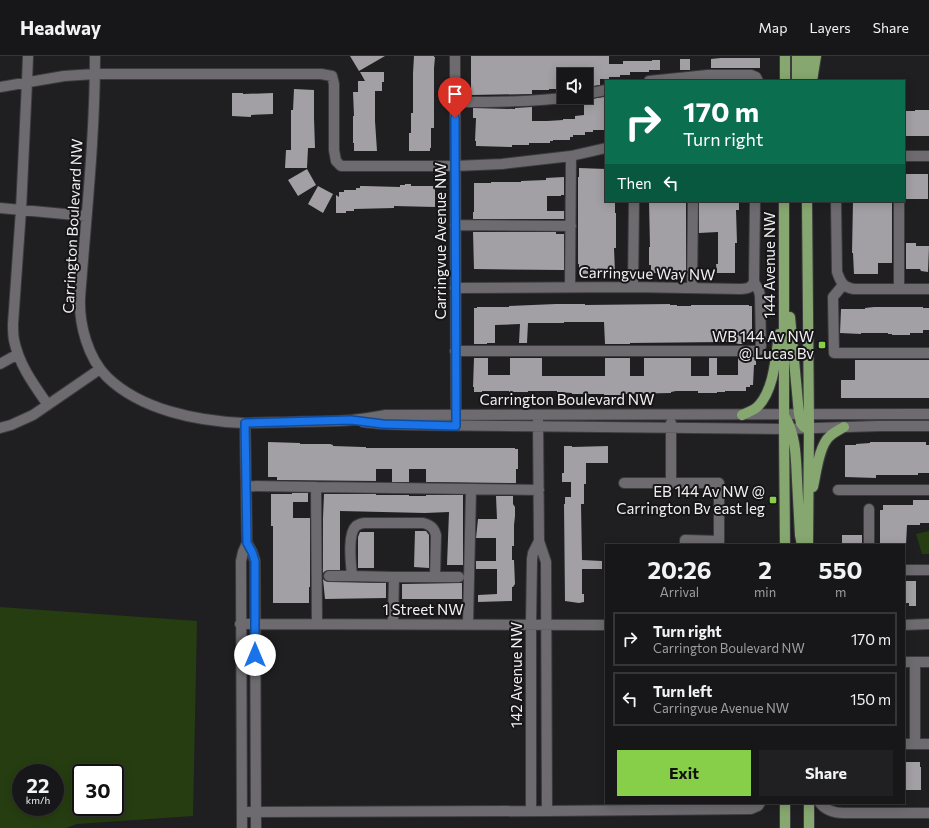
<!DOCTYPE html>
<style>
:root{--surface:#171619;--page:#201f22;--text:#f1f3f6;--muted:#9e9fa2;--line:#363538;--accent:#88cf49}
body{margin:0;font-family:Commissioner,sans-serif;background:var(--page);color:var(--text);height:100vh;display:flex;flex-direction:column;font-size:15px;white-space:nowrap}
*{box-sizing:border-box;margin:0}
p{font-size:13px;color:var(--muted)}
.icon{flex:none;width:22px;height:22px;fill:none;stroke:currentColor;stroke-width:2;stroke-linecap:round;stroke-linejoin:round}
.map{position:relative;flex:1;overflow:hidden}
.sheet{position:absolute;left:605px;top:488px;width:300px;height:260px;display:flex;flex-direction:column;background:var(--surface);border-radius:0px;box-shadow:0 2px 10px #0003,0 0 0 1px var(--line)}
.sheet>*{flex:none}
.hud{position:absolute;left:605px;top:24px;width:300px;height:122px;border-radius:0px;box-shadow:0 2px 10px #0003,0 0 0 1px var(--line);background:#0b6e4f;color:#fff;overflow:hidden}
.fabs{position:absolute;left:557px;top:12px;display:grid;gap:8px}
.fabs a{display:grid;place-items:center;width:36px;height:36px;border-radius:0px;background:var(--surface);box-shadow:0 2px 10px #0003,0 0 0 1px var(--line);font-size:20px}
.speed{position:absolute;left:12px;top:708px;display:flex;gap:8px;font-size:20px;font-weight:700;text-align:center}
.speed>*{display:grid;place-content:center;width:52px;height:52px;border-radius:50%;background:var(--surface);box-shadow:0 2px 10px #0003,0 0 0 1px var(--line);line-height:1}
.speed small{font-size:10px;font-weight:400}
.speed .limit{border:2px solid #111;border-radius:6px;background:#fff;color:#111}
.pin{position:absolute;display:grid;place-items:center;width:34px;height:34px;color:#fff;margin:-41px -17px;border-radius:50% 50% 50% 0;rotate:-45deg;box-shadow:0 0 4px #0007}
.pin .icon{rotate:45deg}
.me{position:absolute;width:44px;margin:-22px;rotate:0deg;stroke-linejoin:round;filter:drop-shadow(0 0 3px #0008)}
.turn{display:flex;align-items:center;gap:14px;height:84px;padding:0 12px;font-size:18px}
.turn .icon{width:52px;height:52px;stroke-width:2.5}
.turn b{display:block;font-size:28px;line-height:34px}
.then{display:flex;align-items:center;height:38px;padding:0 12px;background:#0003;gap:8px;font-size:15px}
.eta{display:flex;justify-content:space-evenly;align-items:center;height:68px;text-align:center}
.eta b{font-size:24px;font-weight:700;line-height:28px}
.action{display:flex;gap:8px;margin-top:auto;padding:8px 12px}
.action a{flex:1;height:46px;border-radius:0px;background:var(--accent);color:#111;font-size:16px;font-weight:700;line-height:46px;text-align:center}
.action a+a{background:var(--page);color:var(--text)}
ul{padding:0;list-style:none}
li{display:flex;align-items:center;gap:12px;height:54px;margin:0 8px 6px;padding:0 4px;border:2px solid var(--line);border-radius:0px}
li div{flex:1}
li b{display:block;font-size:15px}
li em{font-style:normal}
header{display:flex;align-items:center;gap:24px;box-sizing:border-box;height:56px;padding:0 20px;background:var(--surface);border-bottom:1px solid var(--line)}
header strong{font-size:19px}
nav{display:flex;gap:22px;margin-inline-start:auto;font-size:14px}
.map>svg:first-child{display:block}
.green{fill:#263d11;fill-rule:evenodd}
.building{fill:#a2a0a4}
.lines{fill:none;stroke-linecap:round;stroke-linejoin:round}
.minor-casing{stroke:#3c3b3e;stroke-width:12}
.major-casing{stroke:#3c3b3e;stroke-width:12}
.minor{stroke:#6d6b6f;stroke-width:10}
.major{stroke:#87a770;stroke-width:10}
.route-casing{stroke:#114b97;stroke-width:10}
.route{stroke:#1a73e8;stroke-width:7}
.poi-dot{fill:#88cf49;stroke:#161518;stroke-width:1.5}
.labels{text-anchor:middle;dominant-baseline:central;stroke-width:4;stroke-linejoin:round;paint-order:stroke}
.street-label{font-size:15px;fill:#f1eff2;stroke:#161518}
.poi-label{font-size:15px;fill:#f1eff2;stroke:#161518;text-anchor:end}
</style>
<header>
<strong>Headway</strong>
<nav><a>Map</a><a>Layers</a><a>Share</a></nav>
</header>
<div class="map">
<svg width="929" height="772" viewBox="0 0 929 772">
<rect width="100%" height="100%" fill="#1f1e21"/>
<path class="green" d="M929,475V498H922L916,478Z
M0,551L197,565L193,760L77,768L66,772H0ZM21,717H55V751H21ZM81,717H115V751H81Z"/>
<path class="building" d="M350,0H385L359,15Z
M414,0H434V1H435L434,12V72H431V92H430V95H409V77H411V57H413V17Z
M471,0H609V8H623V5H652V4H660V14H649V16H630V19H620V21H609V23H600V29L586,31V19H564V31H560V33H549V34H532V38L471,39Z
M721,2H760V12H711V3Z
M680,3H690V14H680Z
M360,16H384V26H382V35H375V65L377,95H354V87H353V60H354L353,36H358V25H365Z
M294,33L314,34V62L315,92H308L307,112H285L286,94H291V54H293Z
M232,37H243V38L273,37V58L251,59V61L232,60Z
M604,41V54H606L605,74H593V76H585V79H573V81H570V84H553V85H550V87H529V89H512V91L476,90V85H475L476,62H473V52L515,53V52L532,51V65H547L563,64V63H575V60L584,59V44Z
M915,54H929V80H904V55H915Z
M579,112L606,113V145H615V157H616V192H614L615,217L579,218V208H578V121H579Z
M307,113L316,129L298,140L288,124Z
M905,118H928V143H905Z
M564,121V139H561V140H547V155H564V163H473V156H474V127H491V126H521V125L546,124V122Z
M405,128H411V130H435V151L394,150V152L354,153V155H346V157H336V139L339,141V136H344V134H356V132H360V130H364L400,131V129H405Z
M318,130L333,138L323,157L308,148Z
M649,145H686V217H651V209H649V191H650Z
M721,145H739V154H736L737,187H735V217H717L716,208H718V176L699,177V146H721Z
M853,145H892V207H878V218H854L853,197H852Z
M473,176H556V178H564V214L474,213Z
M906,187H916V190H929L928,216L921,215L920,213H906Z
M556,248H585V249L670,248V249H677V250H691V249H749V250H752V285H745V288H739L732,286H724L630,287V288H605L604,266H564V267H528L527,287H519L520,268L495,269V287H487V288H474V252H477V251H509V250Z
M874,251H923V252H929V274H923V277H910V279H892V278H888V277H861V278L840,277L841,253H865V252Z
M756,301V309H754L753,329H750V331H746V335H725V336H717V337H698V335H676L671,336V337L623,338V339H604V338H572V337L557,336V335H528V336H509V335H482V336H474V331H473L474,302H488V319H510V302H542V320H605V302H630V320H644V302H691V320H709V302H717V319H738V302Z
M855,304H929V342H841V324H855Z
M268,386L300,387V388H330L333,389V390L363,391H366V392H515V393H518V413H516V427L426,426V413H409V426H392V413H376V425L277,424V421H268Z
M870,386H926V389H929V417H918V419H876V422L845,421V389H856V388L870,387Z
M564,390H572V391L608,390V407H586V428H584V448H581L582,504L602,505V513H582V538H584V546L579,547L565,545L564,448H565V441H571V426H562V417H564Z
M292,437H308V446H293V462H310V531H309V547H273V470H271V438H292Z
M324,438H376V439H409V440H426V439H463V509H447L449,456L425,457L340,455V514H329L325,515L323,517V462Z
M496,440H513V448L515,451V460L514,469V490H512V504H514L515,528L513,531H512V545L478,546V539L497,538V513H476V505H496V482H476L478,463H497Z
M913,444H929V467H920V469H907L906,489H882V487H880V454H883V449H913Z
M415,475H426L429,479V512L414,511Z
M360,476H374V512H358V481Z
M842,479H862V489H842Z
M323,523L325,525L329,526L386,527V542L325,543Z
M904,525H916V550H909V547H904Z
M462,527V543H402V528Z
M904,706H920V711H921V734H904Z"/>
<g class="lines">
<g class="minor-casing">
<path id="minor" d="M28,0L27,26L21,154L13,268C13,274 13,279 14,284C19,309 34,329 48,349
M95,0C95,81 86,162 80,242C79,269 88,302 107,321C141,354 197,365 243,367C258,367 273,366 289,366C309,365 332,366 352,364C364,363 375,361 386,359L929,358
M455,0L456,364
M649,25L708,19H751L756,21L758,25
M0,31L64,20L95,18H321L332,20L334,28V94L336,105L341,110H455L502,108L571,100L606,92
M586,38L606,34
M455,46C494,46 533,46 571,41
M904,100H929
M836,145L837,216C841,227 843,231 854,233H929
M899,145V233
M0,152L86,160
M455,169L571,170
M843,229L833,241L834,297H929
M570,231L571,100
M633,231L634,145
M455,232L633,231L740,233C747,233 751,232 754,226L755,145
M692,232L693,145
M455,295H755L759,294L761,290L760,240L759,235L754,226
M0,308L18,298
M538,364L539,485L546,506L547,755
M363,366L383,368L415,369L784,373L879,370H929
M671,367V427H719V489
M0,372L11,369L33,359L100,313
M624,427H671
M246,430L316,431
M838,434H929
M247,487L252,496L255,505L256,772
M685,489V484L719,485
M869,489V453
M904,514H929
M329,520H352
M394,521L352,520C351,508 347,478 356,470C359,468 362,467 365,467H423C431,469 434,472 436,479L435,521
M240,568L606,569
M317,568L316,431L539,434
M393,568L394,521H459
M468,568L471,433
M904,569L929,568
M904,606H929
M915,606V688
M904,688H929
M820,747C826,755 834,757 844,757H929
M531,755V568L532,503L533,497L539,485
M242,756L547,755L751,753L758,750L760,747
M242,772L241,505L243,496L247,487L245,367"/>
</g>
<g class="major-casing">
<path id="major" d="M797,0V25
M806,0V25
M785,25V0
M812,25L816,0
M784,145V373L785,489
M807,145L809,372L808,489
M790,261L799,358L801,367L804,371L809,372
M742,359C746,357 752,355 756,352C774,337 776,300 779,278
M785,361C796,379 796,403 797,424C798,442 799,461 800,479L802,489
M813,431C816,418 819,389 830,380C834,376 839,374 844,371
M785,747V772
M809,747V772"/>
</g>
<use href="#minor" class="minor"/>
<use href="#major" class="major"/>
</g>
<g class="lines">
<g class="route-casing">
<path id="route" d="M255,599V505L252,496L247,487L245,367L351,364L383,368L456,370L455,62"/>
</g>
<use href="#route" class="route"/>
</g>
<g class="poi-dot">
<rect x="818" y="285" width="8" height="8" rx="2"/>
<rect x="769" y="440" width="8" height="8" rx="2"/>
</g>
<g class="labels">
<g class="street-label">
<text transform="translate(72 170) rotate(-87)">Carrington Boulevard NW</text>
<text transform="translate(440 185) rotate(-90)">Carringvue Avenue NW</text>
<text transform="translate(769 209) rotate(-90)">144 Avenue NW</text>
<text transform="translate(647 217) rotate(1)">Carringvue Way NW</text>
<text x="567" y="343">Carrington Boulevard NW</text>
<text x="423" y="553">1 Street NW</text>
<text transform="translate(516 619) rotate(-90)">142 Avenue NW</text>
</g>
<g class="poi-label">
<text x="814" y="280">WB 144 Av NW<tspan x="814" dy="17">@ Lucas Bv</tspan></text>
<text x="765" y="435">EB 144 Av NW @<tspan x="765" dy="17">Carrington Bv east leg</tspan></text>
</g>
</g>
</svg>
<div class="fabs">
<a><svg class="icon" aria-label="sound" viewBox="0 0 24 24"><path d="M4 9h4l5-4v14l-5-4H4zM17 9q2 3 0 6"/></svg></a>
</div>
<div class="speed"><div>22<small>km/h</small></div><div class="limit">30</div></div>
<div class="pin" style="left:455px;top:62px;background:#d93025"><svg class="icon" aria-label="arrive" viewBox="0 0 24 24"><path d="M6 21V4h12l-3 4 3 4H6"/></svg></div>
<svg class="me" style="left:255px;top:599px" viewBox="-20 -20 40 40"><circle r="19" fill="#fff"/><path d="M0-13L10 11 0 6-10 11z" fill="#1a73e8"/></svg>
<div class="hud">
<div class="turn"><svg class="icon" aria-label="right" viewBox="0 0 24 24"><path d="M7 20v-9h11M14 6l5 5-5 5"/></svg><div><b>170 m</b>Turn right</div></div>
<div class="then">Then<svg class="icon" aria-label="left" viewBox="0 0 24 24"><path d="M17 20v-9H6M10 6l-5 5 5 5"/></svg></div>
</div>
<section class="sheet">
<div class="eta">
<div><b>20:26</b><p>Arrival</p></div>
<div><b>2</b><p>min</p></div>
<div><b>550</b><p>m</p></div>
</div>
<ul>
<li><svg class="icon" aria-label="right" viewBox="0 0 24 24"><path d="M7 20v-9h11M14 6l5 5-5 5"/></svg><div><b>Turn right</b><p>Carrington Boulevard NW</p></div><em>170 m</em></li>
<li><svg class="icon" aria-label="left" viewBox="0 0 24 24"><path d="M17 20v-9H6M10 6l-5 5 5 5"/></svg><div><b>Turn left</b><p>Carringvue Avenue NW</p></div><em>150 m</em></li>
</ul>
<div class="action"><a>Exit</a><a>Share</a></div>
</section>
</div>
